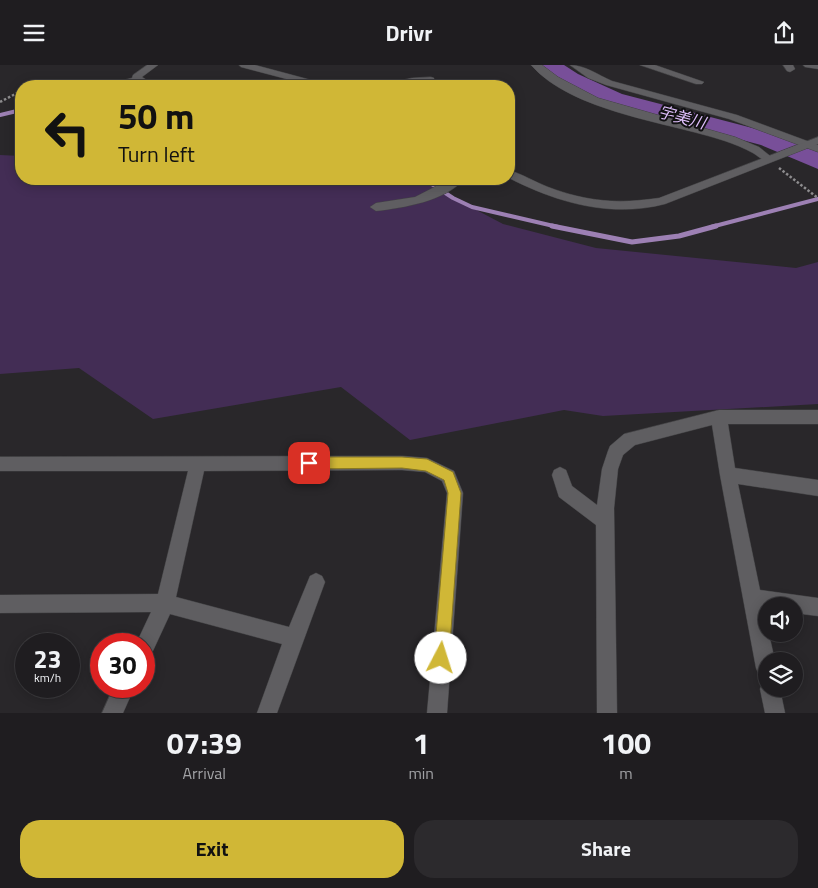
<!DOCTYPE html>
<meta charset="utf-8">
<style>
:root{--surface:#1f1d20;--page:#2c2a2d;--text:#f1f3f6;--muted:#a1a2a5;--line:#3c3b3e;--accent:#d0b736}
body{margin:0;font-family:"Titillium Web","Noto Sans JP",sans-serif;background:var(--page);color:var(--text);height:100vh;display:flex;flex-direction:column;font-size:19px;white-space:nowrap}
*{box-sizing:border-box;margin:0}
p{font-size:16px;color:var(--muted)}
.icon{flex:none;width:28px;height:28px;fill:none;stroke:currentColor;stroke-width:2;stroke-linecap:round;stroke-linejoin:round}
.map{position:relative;height:648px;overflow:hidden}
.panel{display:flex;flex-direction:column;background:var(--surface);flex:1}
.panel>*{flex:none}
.banner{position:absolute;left:15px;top:15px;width:500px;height:105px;border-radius:20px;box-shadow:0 2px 12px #0003,0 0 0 1px var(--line);background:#d0b736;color:#111;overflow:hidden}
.buttons{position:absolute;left:758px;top:532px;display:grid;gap:10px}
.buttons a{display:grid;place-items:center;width:45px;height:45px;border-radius:50%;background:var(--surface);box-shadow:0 2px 12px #0003,0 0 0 1px var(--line);font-size:25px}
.speed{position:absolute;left:15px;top:568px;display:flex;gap:10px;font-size:25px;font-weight:700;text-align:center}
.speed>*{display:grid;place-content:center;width:65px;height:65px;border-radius:50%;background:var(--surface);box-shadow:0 2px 12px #0003,0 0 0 1px var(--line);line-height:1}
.speed small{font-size:12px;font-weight:400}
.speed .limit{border:8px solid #d22;background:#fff;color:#111}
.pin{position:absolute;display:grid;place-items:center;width:42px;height:42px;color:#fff;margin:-21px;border-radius:10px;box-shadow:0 2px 8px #0006}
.me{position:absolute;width:55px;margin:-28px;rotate:5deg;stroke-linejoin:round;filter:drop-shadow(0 0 4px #0008)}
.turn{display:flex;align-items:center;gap:18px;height:105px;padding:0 20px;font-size:22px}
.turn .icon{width:65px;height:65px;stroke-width:2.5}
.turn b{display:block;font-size:35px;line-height:42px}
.eta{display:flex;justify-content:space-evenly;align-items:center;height:85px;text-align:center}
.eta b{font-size:30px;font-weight:700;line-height:35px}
.button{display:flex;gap:10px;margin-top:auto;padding:10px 20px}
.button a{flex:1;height:58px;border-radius:20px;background:var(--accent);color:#111;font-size:20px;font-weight:700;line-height:58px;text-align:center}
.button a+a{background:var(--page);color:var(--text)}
header{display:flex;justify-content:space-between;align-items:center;height:65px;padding:0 20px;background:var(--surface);font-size:22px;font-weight:700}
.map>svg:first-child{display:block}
.green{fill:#432d55}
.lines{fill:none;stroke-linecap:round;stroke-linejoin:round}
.stream-far1{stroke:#9d80b4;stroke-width:4}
.stream{stroke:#9d80b4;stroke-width:5}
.river{fill:#784f99;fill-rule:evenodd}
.minor-casing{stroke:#424244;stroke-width:1}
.tertiary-casing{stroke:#424244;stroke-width:1}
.path{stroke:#8d8c8e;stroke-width:2.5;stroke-dasharray:2.5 2;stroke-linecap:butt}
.minor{fill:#5f5e61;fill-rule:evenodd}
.tertiary{fill:#5f5e61;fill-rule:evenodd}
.route{fill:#d0b736;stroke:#877723}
.labels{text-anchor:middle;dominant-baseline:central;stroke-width:4;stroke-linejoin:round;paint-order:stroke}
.far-water-label{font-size:16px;font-style:italic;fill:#dfbffc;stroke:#111112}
</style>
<header><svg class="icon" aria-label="menu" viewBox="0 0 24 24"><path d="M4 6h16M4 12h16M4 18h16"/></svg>Drivr<svg class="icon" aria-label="share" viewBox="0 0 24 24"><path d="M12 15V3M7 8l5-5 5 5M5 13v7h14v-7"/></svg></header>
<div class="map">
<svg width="818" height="648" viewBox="0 0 818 648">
<rect width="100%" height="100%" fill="#29272a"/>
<path class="green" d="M0,90L21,91V114H405L429,120L503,159L596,183L796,203L818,197V339L603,351L564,345L410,375L341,322L153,354L79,303L0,309Z"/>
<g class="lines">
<path class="stream-far1" d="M0,50L21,45
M424,114L453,133L472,142L558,162
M711,162L818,134"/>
<path class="stream" d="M552,161L632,177L679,171L716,161"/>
<path class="river" d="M539,0H564L578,9L622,29L779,70L818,87V104L761,80L606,39L562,19L542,5Z"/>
<g class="minor-casing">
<path id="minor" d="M147,0H158L142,12L156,21H145L138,17L120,21H104L106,19L132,13L133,10Z
M531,0H542L558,12L598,33L735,72L759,82L774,94L769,97C763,96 758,91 753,88C744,83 734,79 725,76C668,57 572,47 531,0Z
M570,0C585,0 598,10 612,16L737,50L818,80V87L729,54L606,20L588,13Z
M640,0H655L704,17L702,19H696Z
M783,0H793L795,4L790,7L787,6Z
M803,0H818V4L805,2Z
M431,12L434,13V17L400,21H381L383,19L412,13Z
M450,114H464C446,136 403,143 376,146L370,142L376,138L415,132Z
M719,345H818V359H728L735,403L818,415V431L738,419L760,525L818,533V551L794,548V541H766V544H764L766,569H769L775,596H766V613L759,610L756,603L720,410L712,360L635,380L623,390L618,404L614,443L617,648H597L596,460L559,432L552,410L554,405L560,402L566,405L572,421L597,440L602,404L608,386L610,381L624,369Z
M402,391L427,393L454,406L463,428L447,648H427L447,428L442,416L425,407L402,405L204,406L176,532L289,562L310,511L316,508L322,511L325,517L277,648H257L282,579L170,549L151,590L144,593V579H136L151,547L0,548V530L158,529L188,406H0V392Z
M766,615V624H780L785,648H765L760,624L763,617Z
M114,621H135L123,648H102Z"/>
</g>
<g class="tertiary-casing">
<path id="tertiary" d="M239,0H255L326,19L328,21H313L241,2Z
M818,72V79L665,139C611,153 558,138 509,113V105C522,109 535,117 548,122C588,137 618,139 659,133Z"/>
</g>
<path class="path" d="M0,37L21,26
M779,103L818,133"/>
<use href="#minor" class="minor"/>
<use href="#tertiary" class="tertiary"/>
</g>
<path class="route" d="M309,392H402L427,394L453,407L461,428L449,593L447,598L441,600L436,598L434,593L448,428L444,415L426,406L402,403L309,404L305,402L303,398L305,394Z"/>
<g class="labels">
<g class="far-water-label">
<text transform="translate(682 52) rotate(15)">宇美川</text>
</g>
</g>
</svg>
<div class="buttons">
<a><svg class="icon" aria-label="sound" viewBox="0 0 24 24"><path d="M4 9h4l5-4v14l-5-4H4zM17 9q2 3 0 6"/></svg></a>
<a><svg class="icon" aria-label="layers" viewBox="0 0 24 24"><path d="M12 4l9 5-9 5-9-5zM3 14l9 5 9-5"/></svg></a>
</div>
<div class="speed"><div>23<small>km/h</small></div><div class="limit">30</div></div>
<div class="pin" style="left:309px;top:398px;background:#d93025"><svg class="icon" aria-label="arrive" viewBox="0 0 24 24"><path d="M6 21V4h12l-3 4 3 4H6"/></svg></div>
<svg class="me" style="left:441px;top:593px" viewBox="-20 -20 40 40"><circle r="19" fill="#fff"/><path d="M0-13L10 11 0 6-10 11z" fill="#d0b736"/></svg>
<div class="banner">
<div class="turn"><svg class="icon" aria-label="left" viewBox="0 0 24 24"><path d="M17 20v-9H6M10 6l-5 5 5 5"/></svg><div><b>50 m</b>Turn left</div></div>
</div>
</div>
<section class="panel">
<div class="eta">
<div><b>07:39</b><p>Arrival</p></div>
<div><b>1</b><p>min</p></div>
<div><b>100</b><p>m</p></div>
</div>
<div class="button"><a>Exit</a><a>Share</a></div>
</section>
